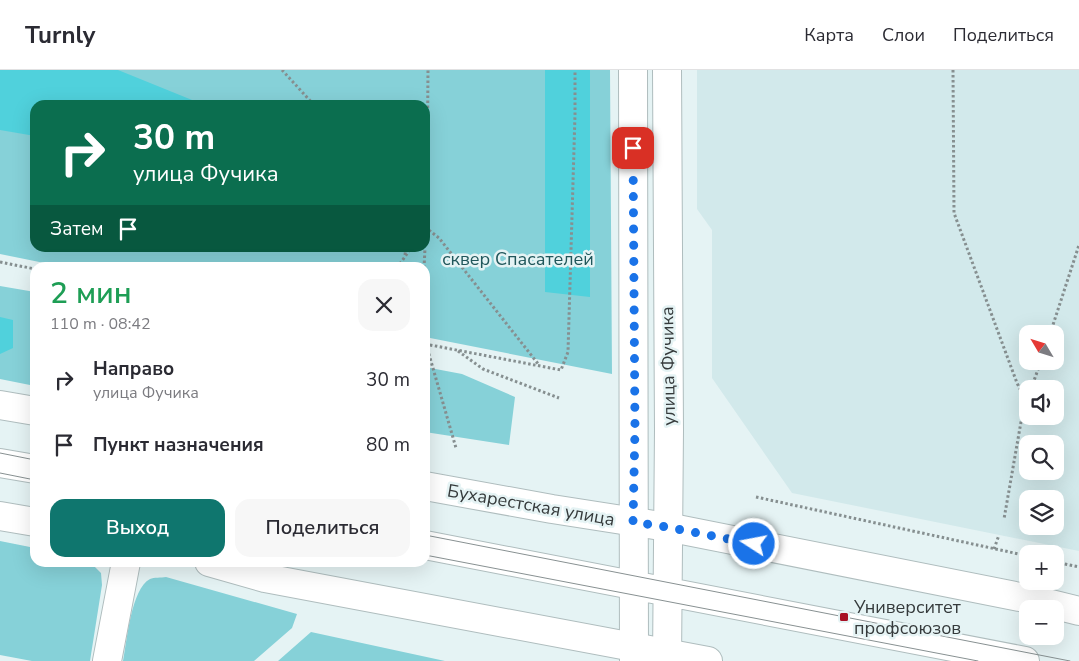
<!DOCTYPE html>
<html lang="ru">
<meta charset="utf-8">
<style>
:root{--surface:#fff;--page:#f7f7f7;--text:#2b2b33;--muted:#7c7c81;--line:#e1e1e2;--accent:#0f766e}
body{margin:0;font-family:"Nunito Sans",sans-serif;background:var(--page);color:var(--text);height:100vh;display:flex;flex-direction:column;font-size:19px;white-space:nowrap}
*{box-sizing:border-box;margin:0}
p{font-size:16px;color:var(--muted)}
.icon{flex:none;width:28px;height:28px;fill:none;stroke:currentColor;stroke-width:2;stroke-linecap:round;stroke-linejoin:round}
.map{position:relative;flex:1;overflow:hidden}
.side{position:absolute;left:30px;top:192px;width:400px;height:305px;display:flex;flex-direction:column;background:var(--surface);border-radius:15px;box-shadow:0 5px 20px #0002}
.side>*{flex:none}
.banner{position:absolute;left:30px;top:30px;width:400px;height:152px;border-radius:15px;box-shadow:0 5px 20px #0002;background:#0b6e4f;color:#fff;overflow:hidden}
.needle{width:32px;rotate:308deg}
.controls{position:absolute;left:1019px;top:255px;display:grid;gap:10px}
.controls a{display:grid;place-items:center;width:45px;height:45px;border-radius:10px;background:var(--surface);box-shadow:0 5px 20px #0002;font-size:25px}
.pin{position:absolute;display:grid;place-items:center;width:42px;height:42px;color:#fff;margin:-21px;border-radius:10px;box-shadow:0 2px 8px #0006}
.me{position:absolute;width:55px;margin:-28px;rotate:281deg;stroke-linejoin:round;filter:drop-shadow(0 0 4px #0008)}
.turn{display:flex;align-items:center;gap:18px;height:105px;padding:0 20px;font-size:22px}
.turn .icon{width:65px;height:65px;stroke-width:2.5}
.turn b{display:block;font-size:35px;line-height:42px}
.then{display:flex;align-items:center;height:48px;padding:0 20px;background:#0003;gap:10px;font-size:19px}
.round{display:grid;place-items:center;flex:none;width:52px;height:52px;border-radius:15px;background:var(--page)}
.summary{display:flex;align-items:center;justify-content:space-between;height:85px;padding:0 20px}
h1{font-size:30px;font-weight:600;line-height:38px;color:#1e9e55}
.action{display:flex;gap:10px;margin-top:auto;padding:10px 20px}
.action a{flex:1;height:58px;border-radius:15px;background:var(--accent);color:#fff;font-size:20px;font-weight:600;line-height:58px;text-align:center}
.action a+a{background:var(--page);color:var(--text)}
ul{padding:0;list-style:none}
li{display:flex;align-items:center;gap:15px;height:65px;padding:0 20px}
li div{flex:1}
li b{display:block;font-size:19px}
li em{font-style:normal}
header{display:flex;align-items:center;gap:30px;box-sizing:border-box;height:70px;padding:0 25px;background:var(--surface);border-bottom:1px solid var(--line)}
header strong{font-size:24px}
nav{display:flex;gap:28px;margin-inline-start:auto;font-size:18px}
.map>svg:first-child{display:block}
.built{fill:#d2e9eb;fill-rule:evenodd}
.green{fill:#86d1d8;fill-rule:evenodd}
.forest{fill:#50d1dc}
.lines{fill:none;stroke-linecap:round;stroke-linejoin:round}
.minor-casing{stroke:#afbdbe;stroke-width:30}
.major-casing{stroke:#afbdbe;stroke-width:30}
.path{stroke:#868f90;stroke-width:3;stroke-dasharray:2.5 2.5;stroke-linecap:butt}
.minor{stroke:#fff;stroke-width:28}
.major{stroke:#fff;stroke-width:28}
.tram{stroke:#889192;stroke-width:1}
.route{stroke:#1a73e8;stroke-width:9;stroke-dasharray:0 16.2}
.poi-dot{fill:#a81125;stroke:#e5f3f4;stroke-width:2}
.labels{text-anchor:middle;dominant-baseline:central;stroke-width:5;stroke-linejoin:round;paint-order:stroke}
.park-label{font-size:18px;fill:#20575b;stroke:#e5f3f4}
.street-label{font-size:18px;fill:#353a3b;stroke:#e5f3f4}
.poi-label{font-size:18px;fill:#353a3b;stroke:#e5f3f4;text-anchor:start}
</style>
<header>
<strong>Turnly</strong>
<nav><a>Карта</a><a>Слои</a><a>Поделиться</a></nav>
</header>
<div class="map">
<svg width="1079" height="591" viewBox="0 0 1079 591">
<rect width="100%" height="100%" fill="#e5f3f4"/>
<path class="built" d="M697,0H1079V481L792,423L712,308V160L697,139ZM1028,264H1055V291H1028ZM1028,319H1055V346H1028ZM1028,374H1055V401H1028ZM1028,429H1055V456H1028Z"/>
<path class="green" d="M0,0H610L612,304L425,267V198H69L0,184ZM35,35H425V178H35Z
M0,216L35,222V316L0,309Z
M425,297L462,304L515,327L509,375L425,362Z
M0,471L35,478V492L91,493L101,503L102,515L90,591H32L0,585Z
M166,507L297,544L292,558L254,591H123C127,571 131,519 150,509C154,507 161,508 166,507Z
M311,562L445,591H278Z"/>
<path class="forest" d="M0,0H118L197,32L253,33L261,35H35V66L0,60Z
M545,0H590V227L545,222Z
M0,247L13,250V278L0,284Z"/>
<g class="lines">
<g class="minor-casing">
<path id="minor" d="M633,0L634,591
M667,0L669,360L667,591
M0,393L35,399
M425,475L1025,591
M107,591L126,492"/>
</g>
<g class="major-casing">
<path id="major" d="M0,335L35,341
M425,416L552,439L667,457L1035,530L1079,541
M0,446L35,452
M209,492L265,508L708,591"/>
</g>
<path class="path" d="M282,0L314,35
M953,0L954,143L1017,313L1025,329L1004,449
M425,157L439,168L539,295
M425,173L427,125L428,0
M405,185L406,178
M0,192L35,199
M397,198L411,178
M424,198L425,178
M1050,264L1079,175
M425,274L561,300L568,282L575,44V0
M426,274L456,378
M458,281L483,299L559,328
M1031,319L1041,291
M756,427L1028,486
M994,479L999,465
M1055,492L1079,497"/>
<use href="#minor" class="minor"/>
<use href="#major" class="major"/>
<path class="tram" d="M0,383L35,390
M0,403L35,410
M425,465L1070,591
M425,485L978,591"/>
</g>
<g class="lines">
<path class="route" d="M633,78L635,359L633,452L667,457L754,474"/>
</g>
<rect class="poi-dot" x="839" y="542" width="10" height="10" rx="2.5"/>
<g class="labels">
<g class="park-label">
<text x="518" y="189">cквер Спасателей</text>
</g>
<g class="street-label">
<text transform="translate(668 296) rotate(-91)">улица Фучика</text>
<text transform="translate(531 435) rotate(10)">Бухарестская улица</text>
</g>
<g class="poi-label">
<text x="854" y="537">Университет<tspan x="854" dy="21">профсоюзов</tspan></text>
</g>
</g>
</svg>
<div class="controls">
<a><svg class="needle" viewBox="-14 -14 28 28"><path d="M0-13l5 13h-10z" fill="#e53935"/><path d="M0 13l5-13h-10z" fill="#7c7c81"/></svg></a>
<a><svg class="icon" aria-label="sound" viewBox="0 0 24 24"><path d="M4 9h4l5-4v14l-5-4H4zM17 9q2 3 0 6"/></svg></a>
<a><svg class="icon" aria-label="search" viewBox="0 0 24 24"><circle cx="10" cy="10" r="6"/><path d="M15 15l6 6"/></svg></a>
<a><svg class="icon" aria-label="layers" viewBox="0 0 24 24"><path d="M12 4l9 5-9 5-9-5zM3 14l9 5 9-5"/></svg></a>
<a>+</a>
<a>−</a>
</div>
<div class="pin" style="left:633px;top:78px;background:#d93025"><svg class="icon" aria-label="arrive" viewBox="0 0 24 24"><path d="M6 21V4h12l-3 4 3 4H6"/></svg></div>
<svg class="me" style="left:754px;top:474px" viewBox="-20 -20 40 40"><circle r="17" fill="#1a73e8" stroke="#fff" stroke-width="3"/><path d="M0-11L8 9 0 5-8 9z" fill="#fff"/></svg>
<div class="banner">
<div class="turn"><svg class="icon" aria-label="right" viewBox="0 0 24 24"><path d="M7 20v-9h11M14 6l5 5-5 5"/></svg><div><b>30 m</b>улица Фучика</div></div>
<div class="then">Затем<svg class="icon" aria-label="arrive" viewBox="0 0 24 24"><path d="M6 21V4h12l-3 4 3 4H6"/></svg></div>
</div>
<section class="side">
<div class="summary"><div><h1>2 мин</h1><p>110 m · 08:42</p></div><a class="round"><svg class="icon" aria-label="close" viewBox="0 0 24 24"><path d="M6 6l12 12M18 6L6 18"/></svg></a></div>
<ul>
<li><svg class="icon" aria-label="right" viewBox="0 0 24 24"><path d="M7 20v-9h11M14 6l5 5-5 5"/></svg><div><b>Направо</b><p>улица Фучика</p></div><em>30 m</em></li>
<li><svg class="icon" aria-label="arrive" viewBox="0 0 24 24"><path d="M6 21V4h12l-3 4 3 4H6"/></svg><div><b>Пункт назначения</b></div><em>80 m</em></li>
</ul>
<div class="action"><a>Выход</a><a>Поделиться</a></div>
</section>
</div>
